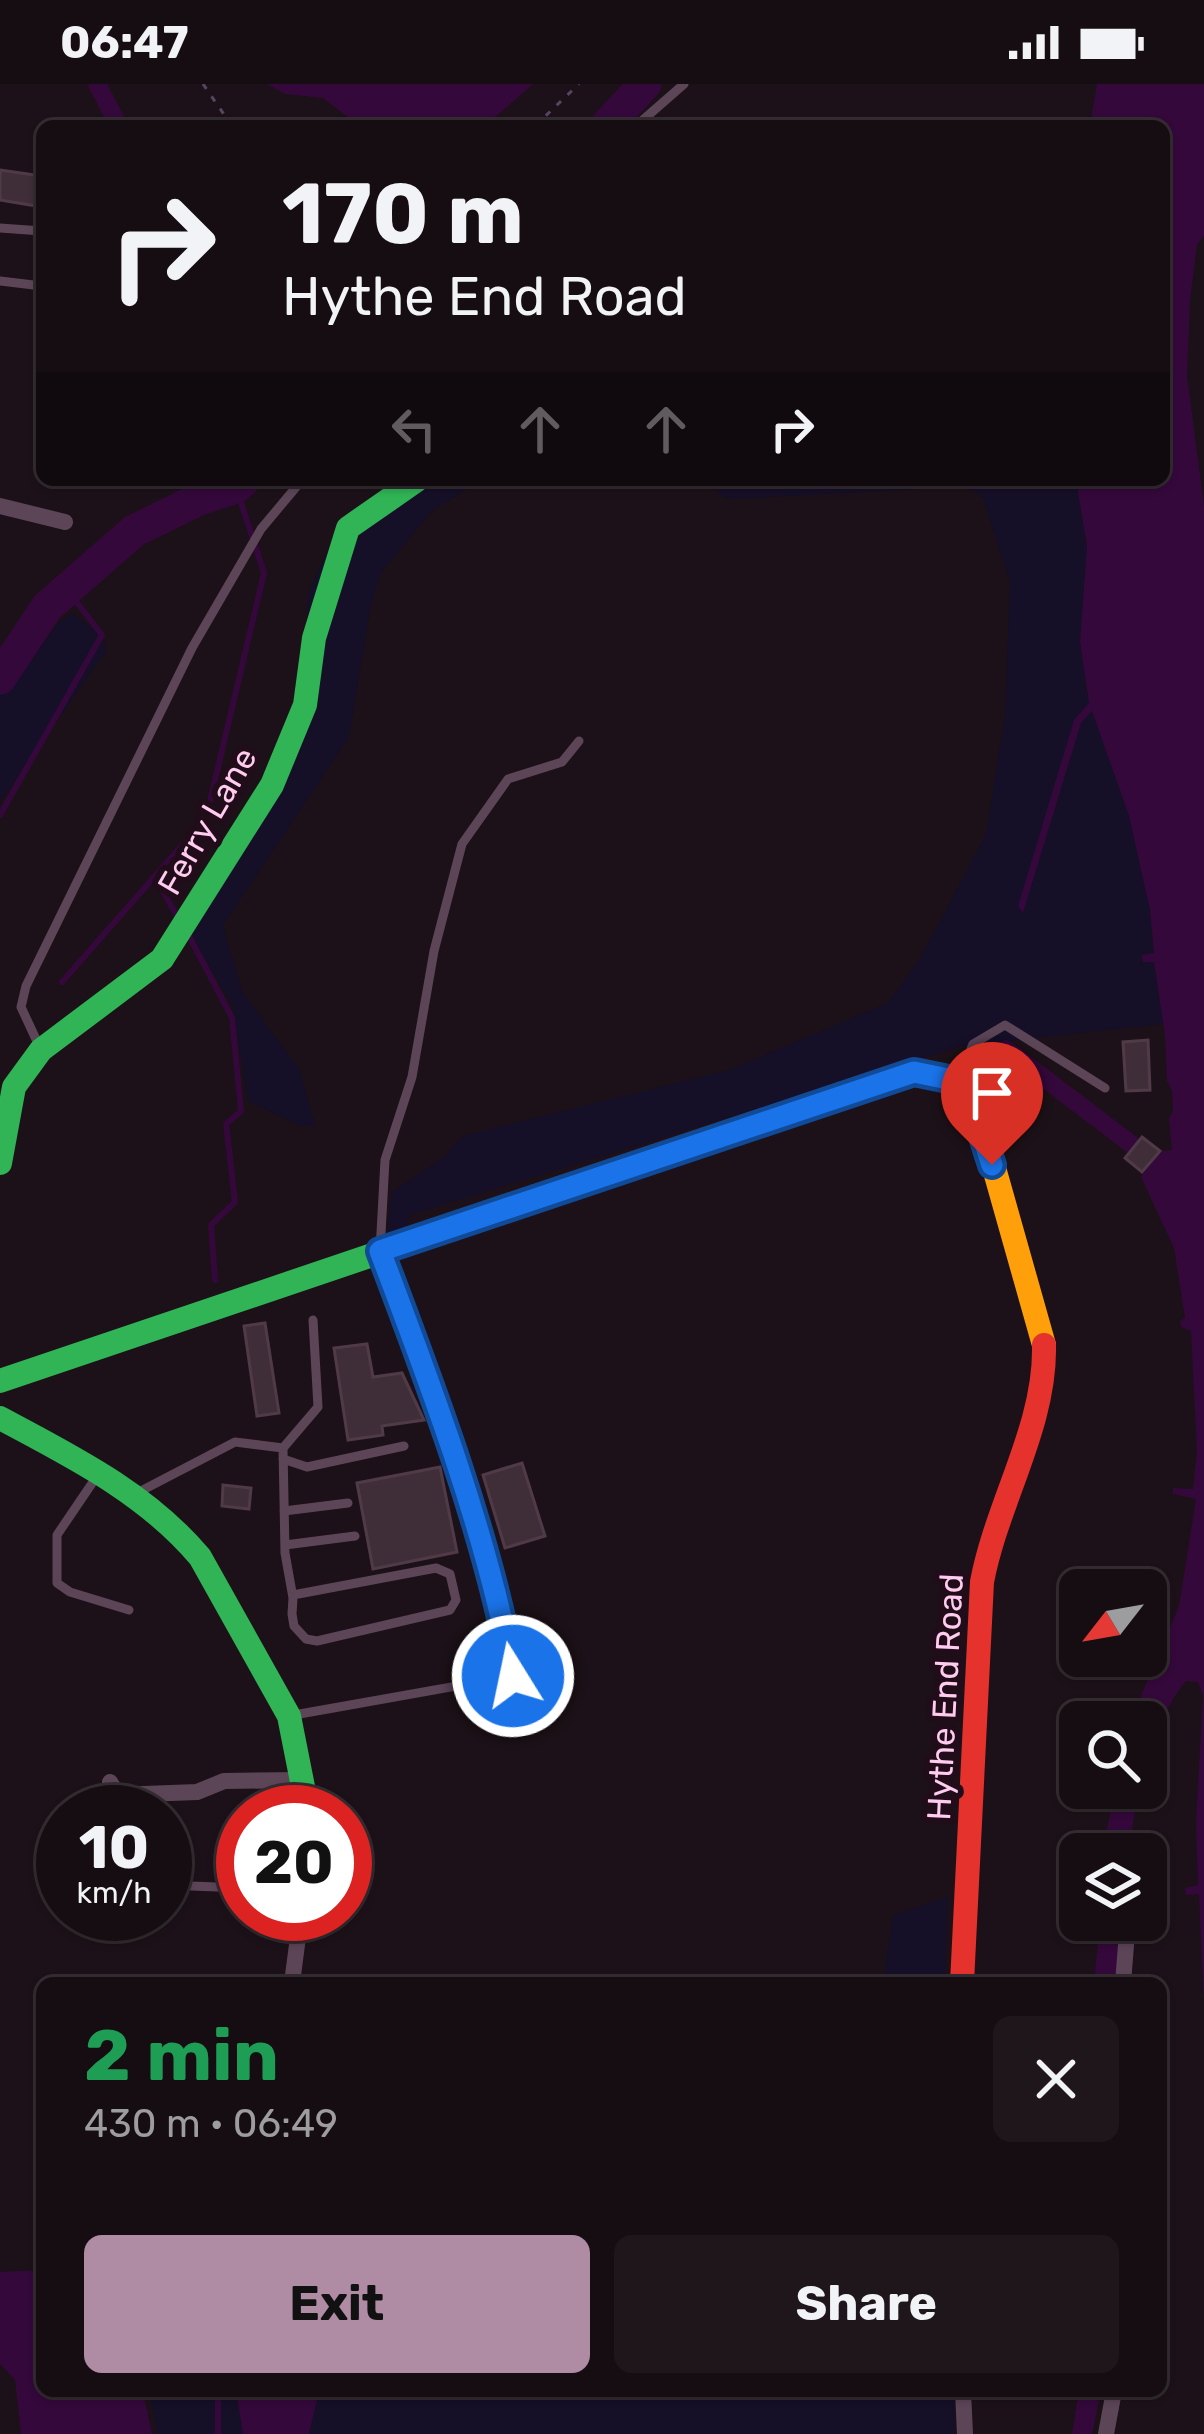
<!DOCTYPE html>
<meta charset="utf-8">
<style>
:root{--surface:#150d12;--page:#1e161b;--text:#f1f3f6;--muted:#9d9c9f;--line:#342d32;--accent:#b08ba4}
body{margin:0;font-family:Rubik,sans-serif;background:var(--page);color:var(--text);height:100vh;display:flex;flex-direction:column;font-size:45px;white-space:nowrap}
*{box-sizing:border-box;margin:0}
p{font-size:39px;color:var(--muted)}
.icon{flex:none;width:66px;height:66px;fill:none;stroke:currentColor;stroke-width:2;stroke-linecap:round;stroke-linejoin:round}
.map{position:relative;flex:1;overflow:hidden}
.side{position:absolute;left:36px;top:1893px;width:1131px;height:420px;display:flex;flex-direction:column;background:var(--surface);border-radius:18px;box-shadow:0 3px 9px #0004,0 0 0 3px var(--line)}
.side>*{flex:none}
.banner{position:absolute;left:36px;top:36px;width:1134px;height:366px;border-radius:18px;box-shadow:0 3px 9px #0004,0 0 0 3px var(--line);background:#150d12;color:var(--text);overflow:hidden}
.needle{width:78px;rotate:239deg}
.tools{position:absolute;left:1059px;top:1485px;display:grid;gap:24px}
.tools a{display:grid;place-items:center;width:108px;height:108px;border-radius:18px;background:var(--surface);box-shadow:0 3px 9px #0004,0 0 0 3px var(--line);font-size:60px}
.speed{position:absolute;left:36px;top:1701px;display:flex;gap:24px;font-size:60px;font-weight:700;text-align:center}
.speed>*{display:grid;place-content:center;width:156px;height:156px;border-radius:50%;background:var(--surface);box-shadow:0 3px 9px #0004,0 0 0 3px var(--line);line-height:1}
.speed small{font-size:30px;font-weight:400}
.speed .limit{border:18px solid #d22;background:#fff;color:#111}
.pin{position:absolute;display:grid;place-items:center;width:102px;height:102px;color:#fff;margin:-123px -51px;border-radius:50% 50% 50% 0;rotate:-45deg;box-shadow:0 0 12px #0007}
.pin .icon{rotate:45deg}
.me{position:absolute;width:132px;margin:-66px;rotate:350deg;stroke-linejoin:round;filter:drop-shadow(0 0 9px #0008)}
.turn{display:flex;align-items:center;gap:42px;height:252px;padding:0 48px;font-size:54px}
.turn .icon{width:156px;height:156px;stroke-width:2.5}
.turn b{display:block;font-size:84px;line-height:102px}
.lanes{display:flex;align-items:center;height:114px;padding:0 48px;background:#0003;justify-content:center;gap:60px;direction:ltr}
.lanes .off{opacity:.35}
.round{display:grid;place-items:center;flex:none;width:126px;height:126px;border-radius:18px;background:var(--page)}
.head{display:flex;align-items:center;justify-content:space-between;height:204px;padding:0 48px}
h1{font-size:72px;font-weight:700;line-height:90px;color:#1e9e55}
.cta{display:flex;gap:24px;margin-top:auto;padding:24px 48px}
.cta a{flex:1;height:138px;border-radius:18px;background:var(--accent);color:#111;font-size:48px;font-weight:700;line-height:138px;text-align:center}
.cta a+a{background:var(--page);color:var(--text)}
.status{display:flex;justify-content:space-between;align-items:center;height:84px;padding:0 60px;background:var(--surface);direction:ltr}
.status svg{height:33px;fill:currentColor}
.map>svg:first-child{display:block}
.green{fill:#150f28}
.water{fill:#34083b}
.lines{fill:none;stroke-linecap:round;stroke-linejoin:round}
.stream{stroke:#34083b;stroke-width:6}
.canal{stroke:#34083b;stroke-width:18}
.river{stroke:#34083b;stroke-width:33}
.building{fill:#3f2e38;stroke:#513a48;stroke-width:3}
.path{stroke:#574561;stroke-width:3;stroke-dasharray:6 9;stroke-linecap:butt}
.lane{stroke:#5d4558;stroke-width:9}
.street{stroke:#5d4558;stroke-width:16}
.fast{stroke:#30b455;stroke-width:24}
.slow{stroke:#ff9f0a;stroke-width:24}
.jam{stroke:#e5322d;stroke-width:24}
.route-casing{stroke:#114b97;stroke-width:30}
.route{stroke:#1a73e8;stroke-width:21}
.labels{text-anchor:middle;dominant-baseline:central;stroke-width:12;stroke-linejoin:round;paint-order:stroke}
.street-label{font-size:33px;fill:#ffccef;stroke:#210c19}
</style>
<div class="status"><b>06:47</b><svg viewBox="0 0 49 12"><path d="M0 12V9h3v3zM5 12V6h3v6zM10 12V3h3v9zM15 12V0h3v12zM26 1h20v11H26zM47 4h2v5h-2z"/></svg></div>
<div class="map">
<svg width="1204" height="2350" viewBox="0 0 1204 2350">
<rect width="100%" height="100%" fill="#1c1118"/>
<path class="green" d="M420,396H481L433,426L382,487L371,520L349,653L223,841L242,907L300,987L315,1042L299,1041L248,1017L233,923L184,838L261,714L302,620L308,509L328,466Z
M697,396H1076L1087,462L1080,558L1089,619L1074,636L1023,828L1081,638L1092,626L1129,732L1150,826L1154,869L1142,871L1143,877H1154L1163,940L962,962L409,1131L406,1149L387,1148L392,1108L444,1073L463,1052L729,986L888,919L921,873L986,750L1005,630L1010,497L982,411L961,403L728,415Z
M72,529L103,553L106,567L0,718V607L31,576L58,539Z
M948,1813L945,1899H883L893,1831Z
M149,2307H236L243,2350H158Z
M319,2307H953L955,2350H309Z"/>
<path class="water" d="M267,0H533L485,42H359L323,14L285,10Z
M1097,0H1204V152L1197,161L1190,216L1187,292L1204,422V1919L1199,1810L1186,1811L1185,1804L1198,1801L1196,1739L1203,1612L1198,1598L1186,1597C1159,1628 1150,1675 1146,1715H1137L1128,1770H1108L1107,1745L1115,1704H1146V1638H1130L1179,1522L1196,1415L1173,1410V1404L1193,1405L1197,1367L1191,1247L1181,1243L1180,1237L1185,1234L1174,1164L1141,1093L1160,1067L1172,1066L1169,1034L1173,1027L1172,1007L1167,997L1165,952L1154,878H1143L1142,871L1154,869L1150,826L1129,732L1092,627L1081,639L1023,829L1018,822L1074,636L1089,619L1080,558L1087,462L1076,396H1164V42H1090Z
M1100,1836H1122L1117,1899H1094Z
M42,2186V2307H143L152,2350H21L15,2296L0,2280V2188Z
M236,2307H319L309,2350H243Z
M1079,2307H1101L1092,2350H1072Z"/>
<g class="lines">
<path class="stream" d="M0,731L102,551L68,507
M156,794L178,834
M188,850L232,934L241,1027L226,1040L235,1118L211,1141L215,1196
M62,898L206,734L264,489L236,403
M218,2307V2350"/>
<path class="canal" d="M97,0L119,42
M1006,965L1131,1060"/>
<path class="river" d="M606,42L645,0
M0,594L47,523L134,447L197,416L236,403L244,396"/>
</g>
<path class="building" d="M0,86L42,92V123L0,116Z
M1148,956L1150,1006L1126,1007L1123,958Z
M1142,1053L1160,1067L1142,1088L1125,1074Z
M265,1239L279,1329L257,1332L244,1242Z
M367,1260L373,1293L402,1289L424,1336L382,1342L383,1351L348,1356L334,1264Z
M522,1379L545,1452L505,1464L483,1391Z
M440,1383L457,1468L373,1485L357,1399Z
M223,1401L251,1404L249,1425L222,1422Z"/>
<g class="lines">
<path class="path" d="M203,0L232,42
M535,42L579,0"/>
<path class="lane" d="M636,42L684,0
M0,144L42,147
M0,197L42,202
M41,966L21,923L26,902L192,564L261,445L302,396
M958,997L973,960L1005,941L1105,1004
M283,1364L318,1323L313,1236
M283,1375L307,1383L404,1362
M97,1392L57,1451V1499L70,1508L129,1526
M137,1409L235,1358L283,1364L285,1469L293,1514L292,1530L294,1542L306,1555L317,1557L450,1526L456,1516L450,1490L436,1484L293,1511
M284,1427L348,1419
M285,1461L355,1452
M294,1631L513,1592C488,1451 431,1300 380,1167L385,1076L412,993L434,867L462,760L508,695L562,678L579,657
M165,1801L243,1804
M139,1835V1830"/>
<path class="street" d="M0,422L65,438
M110,1698L118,1711L197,1708L224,1697L304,1696
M292,1899L301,1830
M1123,1899L1128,1836
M963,2307L965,2350
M1106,2350L1114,2307"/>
<path class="fast" d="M0,1079L14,1003L41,966L162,875L272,701L305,621L314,554L348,444L417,396
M0,1297L594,1096
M0,1334C73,1373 146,1409 200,1473L289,1632L308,1728"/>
<path class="slow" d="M594,1096L913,988L958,997L983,1045L1044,1261"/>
<path class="jam" d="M962,1899L982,1498C997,1418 1046,1342 1044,1261"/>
</g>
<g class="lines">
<g class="route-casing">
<path id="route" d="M513,1592C489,1454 430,1299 380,1167L914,988L958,997L970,1013L992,1081"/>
</g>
<use href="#route" class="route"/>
</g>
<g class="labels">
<g class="street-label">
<text transform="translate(207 737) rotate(-60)">Ferry Lane</text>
<text transform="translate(945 1613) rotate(-87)">Hythe End Road</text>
</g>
</g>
</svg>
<div class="tools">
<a><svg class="needle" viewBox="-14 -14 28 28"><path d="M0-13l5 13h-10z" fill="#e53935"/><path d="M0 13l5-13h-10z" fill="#9d9c9f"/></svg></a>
<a><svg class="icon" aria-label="search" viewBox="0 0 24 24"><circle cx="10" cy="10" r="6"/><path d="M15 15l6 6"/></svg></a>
<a><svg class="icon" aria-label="layers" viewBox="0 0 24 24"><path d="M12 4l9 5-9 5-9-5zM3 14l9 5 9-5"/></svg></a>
</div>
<div class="speed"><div>10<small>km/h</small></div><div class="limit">20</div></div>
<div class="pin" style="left:992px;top:1081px;background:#d93025"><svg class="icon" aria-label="arrive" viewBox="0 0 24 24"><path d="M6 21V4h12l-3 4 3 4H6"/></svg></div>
<svg class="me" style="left:513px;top:1592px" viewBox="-20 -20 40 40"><circle r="17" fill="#1a73e8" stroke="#fff" stroke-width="3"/><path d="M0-11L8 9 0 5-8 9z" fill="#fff"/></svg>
<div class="banner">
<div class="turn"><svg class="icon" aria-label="right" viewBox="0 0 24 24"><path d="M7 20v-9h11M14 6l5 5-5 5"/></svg><div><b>170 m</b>Hythe End Road</div></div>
<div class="lanes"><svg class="icon off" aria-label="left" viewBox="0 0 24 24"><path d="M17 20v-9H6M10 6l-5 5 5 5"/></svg><svg class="icon off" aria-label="ahead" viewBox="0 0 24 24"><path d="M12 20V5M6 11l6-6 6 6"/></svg><svg class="icon off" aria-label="ahead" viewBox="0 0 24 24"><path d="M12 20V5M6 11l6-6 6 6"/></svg><svg class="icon" aria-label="right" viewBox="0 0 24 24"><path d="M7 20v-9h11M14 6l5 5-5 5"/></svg></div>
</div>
<section class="side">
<div class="head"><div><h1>2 min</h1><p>430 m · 06:49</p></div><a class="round"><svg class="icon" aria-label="close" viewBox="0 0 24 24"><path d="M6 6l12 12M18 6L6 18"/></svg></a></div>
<div class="cta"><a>Exit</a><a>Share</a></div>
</section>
</div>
